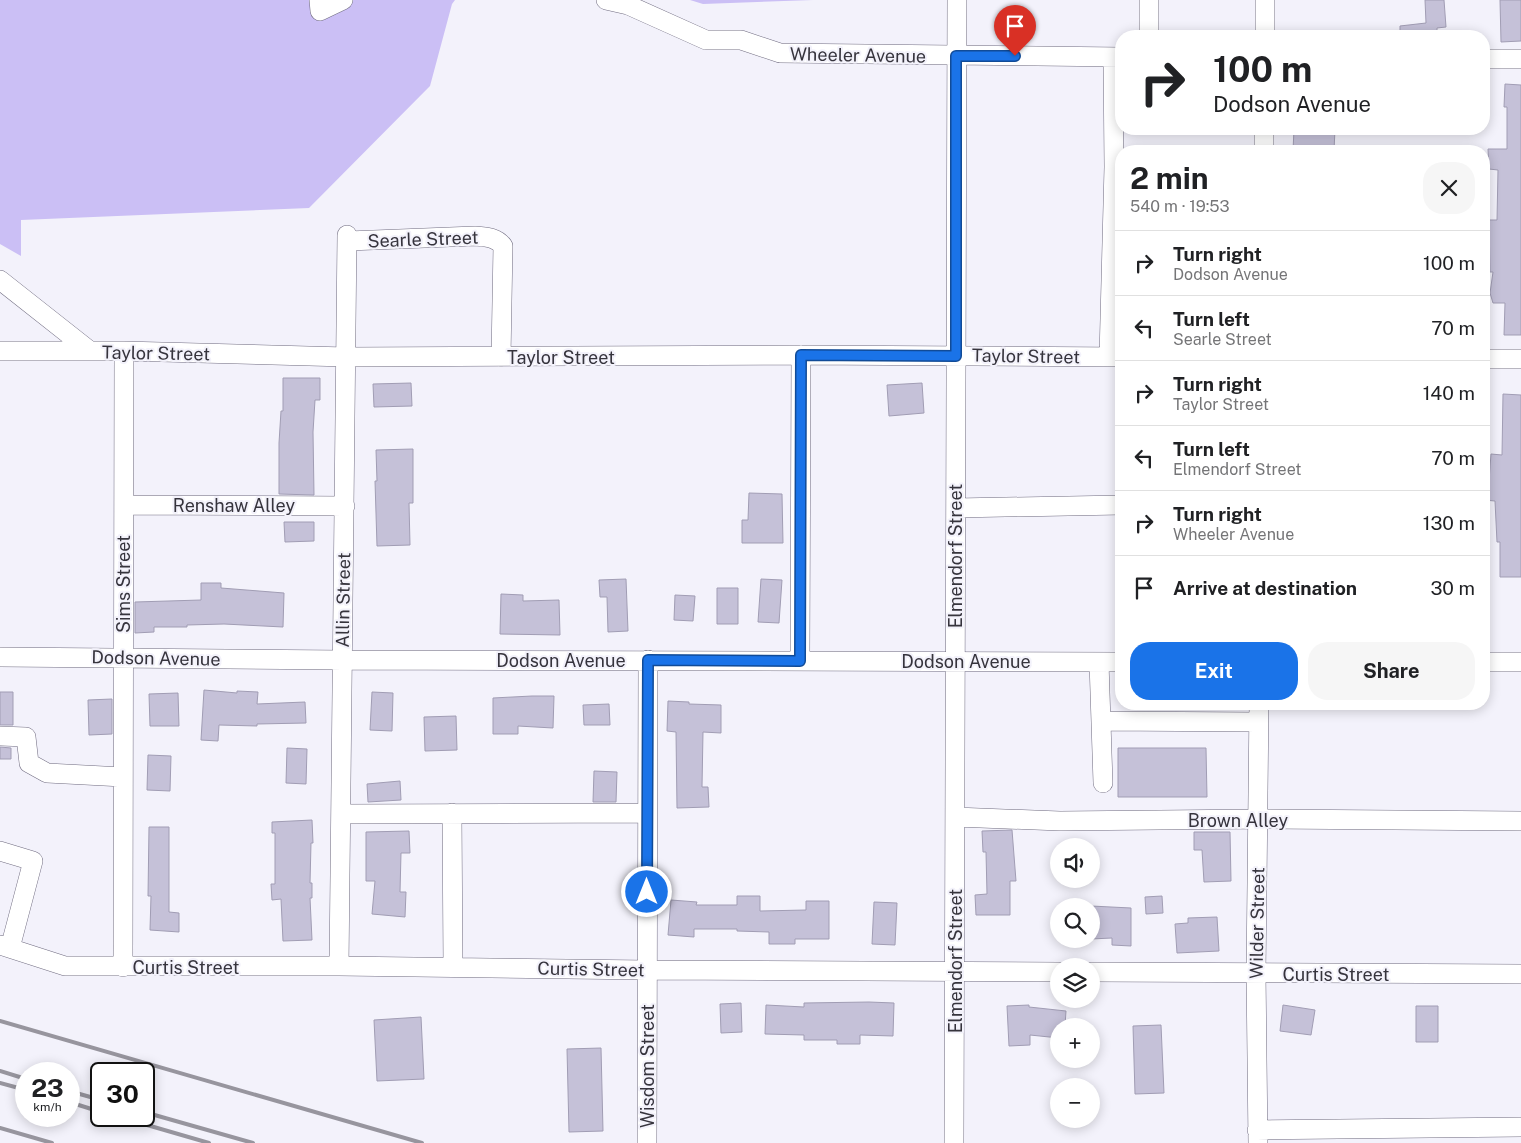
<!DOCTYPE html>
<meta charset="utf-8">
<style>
:root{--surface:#fff;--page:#f6f6f6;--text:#202124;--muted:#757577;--line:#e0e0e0;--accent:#1a73e8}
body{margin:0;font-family:"Public Sans",sans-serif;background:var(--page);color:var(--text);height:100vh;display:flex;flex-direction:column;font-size:19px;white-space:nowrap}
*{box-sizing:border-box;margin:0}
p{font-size:16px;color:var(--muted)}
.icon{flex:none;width:28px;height:28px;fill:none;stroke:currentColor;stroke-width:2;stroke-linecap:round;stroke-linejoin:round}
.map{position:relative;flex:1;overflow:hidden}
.details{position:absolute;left:1115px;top:145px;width:375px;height:565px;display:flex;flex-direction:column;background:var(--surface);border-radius:20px;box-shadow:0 2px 12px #0003}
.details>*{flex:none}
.banner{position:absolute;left:1115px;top:30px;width:375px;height:105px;border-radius:20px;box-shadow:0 2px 12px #0003;background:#fff;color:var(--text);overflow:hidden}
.tools{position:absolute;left:1050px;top:838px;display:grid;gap:10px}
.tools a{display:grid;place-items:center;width:50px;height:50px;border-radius:50%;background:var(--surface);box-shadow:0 2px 12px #0003;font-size:25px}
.speed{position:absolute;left:15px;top:1062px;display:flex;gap:10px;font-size:25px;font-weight:700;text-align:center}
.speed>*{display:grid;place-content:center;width:65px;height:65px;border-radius:50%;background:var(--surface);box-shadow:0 2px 12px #0003;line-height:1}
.speed small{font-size:12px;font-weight:400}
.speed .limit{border:2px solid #111;border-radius:8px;background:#fff;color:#111}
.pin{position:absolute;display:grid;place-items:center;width:42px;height:42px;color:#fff;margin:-51px -21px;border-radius:50% 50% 50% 0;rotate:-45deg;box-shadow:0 0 5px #0007}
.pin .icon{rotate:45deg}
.me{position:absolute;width:55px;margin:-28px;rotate:0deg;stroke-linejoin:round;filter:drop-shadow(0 0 4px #0008)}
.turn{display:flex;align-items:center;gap:18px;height:105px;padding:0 15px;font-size:22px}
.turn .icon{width:65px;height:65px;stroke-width:2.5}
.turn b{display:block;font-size:35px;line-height:42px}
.round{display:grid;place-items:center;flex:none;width:52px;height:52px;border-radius:20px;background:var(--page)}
.headline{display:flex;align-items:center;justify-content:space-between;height:85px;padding:0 15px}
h1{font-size:30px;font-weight:700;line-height:38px}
.button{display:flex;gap:10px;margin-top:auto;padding:10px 15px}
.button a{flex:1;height:58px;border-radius:20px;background:var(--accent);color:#fff;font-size:20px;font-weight:700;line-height:58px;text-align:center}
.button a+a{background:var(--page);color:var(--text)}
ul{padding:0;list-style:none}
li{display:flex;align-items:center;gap:15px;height:65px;padding:0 15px;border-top:1px solid var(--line)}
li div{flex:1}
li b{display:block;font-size:19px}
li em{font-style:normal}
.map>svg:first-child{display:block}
.green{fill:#cbbff5}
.building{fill:#c5c1d8;stroke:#a19db4}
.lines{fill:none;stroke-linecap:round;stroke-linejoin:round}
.minor-casing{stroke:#706c80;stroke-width:20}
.minor{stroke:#fff;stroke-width:19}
.rail{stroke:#97959e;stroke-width:4}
.route-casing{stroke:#114b97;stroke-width:12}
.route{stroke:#1a73e8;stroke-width:9}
.labels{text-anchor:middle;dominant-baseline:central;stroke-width:4;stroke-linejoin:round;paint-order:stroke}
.street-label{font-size:18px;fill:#36343d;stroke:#f3f2fb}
</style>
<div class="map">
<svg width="1521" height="1143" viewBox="0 0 1521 1143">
<rect width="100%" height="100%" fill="#f3f2fb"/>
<path class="green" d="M0,0H455L452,4L430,86L309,208L21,220V256L0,244Z
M690,0H813L703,4Z"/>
<path class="building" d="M1425,0H1444L1446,27L1437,28V34L1400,32V26L1426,23Z
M1500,0H1521V41L1501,42Z
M1505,84L1521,85V335H1504L1505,303H1493L1490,293L1493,272H1490L1489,220H1497L1498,170L1489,169L1488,149H1507V107H1504Z
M1294,129H1335L1334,151H1293Z
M283,378H320V400H315L313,432L314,495L279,494V443L281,411H283Z
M411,383L412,406L374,407L373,384Z
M922,383L924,413L889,416L887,385Z
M1503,394L1521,395V577H1500V542H1497L1495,501L1484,500L1485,480L1489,481L1491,454L1502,455Z
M413,449V503H409L410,545L377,546L375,481H377L376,450Z
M749,493L782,494L783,543H742V520H748Z
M284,522H314V541L285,542Z
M626,579L628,631L608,632L607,597H600L599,580Z
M761,579L782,580L779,623L758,622Z
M201,583H221V588L284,593L283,627L224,624L187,625V627H154V632L135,633V602L201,600Z
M717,588H738V624H717Z
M501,594L523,595V601L559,600L560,635L500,634Z
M675,595L695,596L693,621L674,620Z
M204,690L237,693V691L258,692L257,704L305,702L306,723L257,724V726L219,725L218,741L201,740Z
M0,692H13V725H0Z
M372,692L393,693L392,731L370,730Z
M178,693L179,726H150L149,694Z
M532,696H554L553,728L518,726V734H493V698Z
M112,699V734L89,735L88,700Z
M668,701L689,702V704L721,705V733L703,732L702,787H708L709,807L677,808L676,732L667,731Z
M609,704L610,725H584L583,705Z
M456,716L457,750L425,751L424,717Z
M0,747L11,748V759H0Z
M287,748L307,749L306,784L286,783Z
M1118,748H1206L1207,797H1118Z
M148,755L171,756L170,791L147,790Z
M594,771L617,772L616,802H593Z
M400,781L401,800L368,802L367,784Z
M312,820L313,843H311L310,883H312V898H310L312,940L283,941L281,899L272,900L271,884H275V833H272V822Z
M149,827H169V912L179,913V932L150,930L151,896H148Z
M1012,830L1016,881H1010V915H976L975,895L987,894L986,852H983L982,831Z
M409,831L410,853H401L400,892H406L405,917L372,914L375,881H366V832Z
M1194,832H1230L1231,881L1204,882L1202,850H1194Z
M737,896H760V911L806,910V901H829V939H795V944H769V932L737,931V929H694V937L668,935L671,900L697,902L696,905H737Z
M1162,896L1163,913L1146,914L1145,897Z
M874,902L897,903L895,945L872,944Z
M1091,906L1131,908V946L1112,945V938L1091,939Z
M1217,917L1219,951L1177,953L1175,924L1188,923V918Z
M869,1002L894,1003L893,1036L860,1035V1044H837V1040H804V1035L765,1034L766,1005L804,1007V1003Z
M741,1003L742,1032L721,1033L720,1004Z
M1029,1005V1007L1066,1011L1065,1026H1059V1038L1030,1035V1045L1009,1046L1007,1006Z
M1283,1005L1315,1010L1311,1035L1280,1031Z
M1416,1006H1438V1042H1416Z
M421,1017L424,1079L377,1081L374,1020Z
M1161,1025L1164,1093L1135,1094L1133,1026Z
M601,1048L603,1131L569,1132L567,1049Z"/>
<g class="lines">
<g class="minor-casing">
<path id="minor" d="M319,0L320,11L343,0
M606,0L628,5L706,40H741L780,53L1121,57
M1149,36V0
M1265,36V0
M1484,59H1521
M1264,151V129
M348,241L475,236C486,237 496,237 503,246L501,357
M0,280L90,351
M0,351H124L346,357L801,355L1121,357
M1109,357L1114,167L1113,57
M1484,359H1521
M124,505L345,506
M956,508L1121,505
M0,657L343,660L1121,662
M800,661L801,355
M1099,662L1103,783
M1484,662H1521
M1101,721L1258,722
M0,736L26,737L29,763L47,773L123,777
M452,813L453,967
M341,814L647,813
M955,817L1060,821L1258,819L1521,821
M0,851L33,861L10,948
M0,945L65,966H339L647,970L1059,972
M339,966L347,235
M123,967L124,351
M1091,972L1521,974
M1257,1130L1521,1127
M647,1143L648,660
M954,1143L957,0
M1258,1143L1256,973L1259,704"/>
</g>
<use href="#minor" class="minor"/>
<path class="rail" d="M0,1021L422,1143
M0,1071L26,1079
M0,1083L26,1090
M69,1091L101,1100
M69,1102L101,1112
M144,1112L253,1143
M116,1116L209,1143
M0,1128L52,1143"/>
</g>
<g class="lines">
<g class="route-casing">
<path id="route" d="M647,892L648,660L800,661L801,355L956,356V56H1015"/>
</g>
<use href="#route" class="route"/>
</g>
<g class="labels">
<g class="street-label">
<text transform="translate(858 55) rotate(1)">Wheeler Avenue</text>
<text transform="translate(423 239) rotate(-2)">Searle Street</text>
<text transform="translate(156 353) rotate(1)">Taylor Street</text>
<text transform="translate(1026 356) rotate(1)">Taylor Street</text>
<text x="561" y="357">Taylor Street</text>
<text x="234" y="505">Renshaw Alley</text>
<text transform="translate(955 556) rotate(-90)">Elmendorf Street</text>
<text transform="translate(123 584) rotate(-90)">Sims Street</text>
<text transform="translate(343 600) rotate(-89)">Allin Street</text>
<text transform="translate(156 658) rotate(1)">Dodson Avenue</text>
<text x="561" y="660">Dodson Avenue</text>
<text x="966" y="661">Dodson Avenue</text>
<text x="1238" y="820">Brown Alley</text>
<text transform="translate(1257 923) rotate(-89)">Wilder Street</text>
<text transform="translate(955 961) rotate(-90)">Elmendorf Street</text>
<text x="186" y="967">Curtis Street</text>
<text transform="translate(591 969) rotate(1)">Curtis Street</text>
<text x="1336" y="974">Curtis Street</text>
<text transform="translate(647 1066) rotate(-90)">Wisdom Street</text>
</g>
</g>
</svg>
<div class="tools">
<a><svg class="icon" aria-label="sound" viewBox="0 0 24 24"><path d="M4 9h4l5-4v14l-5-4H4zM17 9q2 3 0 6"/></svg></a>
<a><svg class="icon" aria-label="search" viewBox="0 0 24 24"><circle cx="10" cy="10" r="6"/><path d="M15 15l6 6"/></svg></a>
<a><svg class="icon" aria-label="layers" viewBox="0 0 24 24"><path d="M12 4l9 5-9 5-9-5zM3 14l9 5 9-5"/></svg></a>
<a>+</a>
<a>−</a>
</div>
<div class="speed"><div>23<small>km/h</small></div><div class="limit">30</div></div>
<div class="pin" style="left:1015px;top:56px;background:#d93025"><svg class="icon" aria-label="arrive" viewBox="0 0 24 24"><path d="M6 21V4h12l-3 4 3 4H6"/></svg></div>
<svg class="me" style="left:647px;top:892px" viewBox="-20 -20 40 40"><circle r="17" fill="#1a73e8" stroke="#fff" stroke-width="3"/><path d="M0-11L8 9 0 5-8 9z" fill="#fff"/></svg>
<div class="banner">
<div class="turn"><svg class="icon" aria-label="right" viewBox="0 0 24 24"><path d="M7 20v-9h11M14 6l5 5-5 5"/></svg><div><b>100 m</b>Dodson Avenue</div></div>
</div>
<section class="details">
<div class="headline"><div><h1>2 min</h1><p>540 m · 19:53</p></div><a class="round"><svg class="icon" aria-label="close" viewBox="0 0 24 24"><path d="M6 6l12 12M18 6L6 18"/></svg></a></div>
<ul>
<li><svg class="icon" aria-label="right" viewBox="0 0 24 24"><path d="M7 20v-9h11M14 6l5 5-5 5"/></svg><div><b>Turn right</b><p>Dodson Avenue</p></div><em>100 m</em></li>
<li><svg class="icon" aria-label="left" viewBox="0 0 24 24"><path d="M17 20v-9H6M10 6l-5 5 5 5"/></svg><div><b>Turn left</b><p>Searle Street</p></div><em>70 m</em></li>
<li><svg class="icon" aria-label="right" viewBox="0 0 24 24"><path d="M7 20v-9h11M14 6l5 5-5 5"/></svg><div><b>Turn right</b><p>Taylor Street</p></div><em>140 m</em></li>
<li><svg class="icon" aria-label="left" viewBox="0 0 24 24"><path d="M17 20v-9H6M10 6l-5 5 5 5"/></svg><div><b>Turn left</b><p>Elmendorf Street</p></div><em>70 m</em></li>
<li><svg class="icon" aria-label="right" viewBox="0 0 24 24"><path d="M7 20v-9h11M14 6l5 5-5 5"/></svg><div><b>Turn right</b><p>Wheeler Avenue</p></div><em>130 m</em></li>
<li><svg class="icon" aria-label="arrive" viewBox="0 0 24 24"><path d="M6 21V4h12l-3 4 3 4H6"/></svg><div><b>Arrive at destination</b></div><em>30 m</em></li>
</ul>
<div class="button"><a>Exit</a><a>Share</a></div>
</section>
</div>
